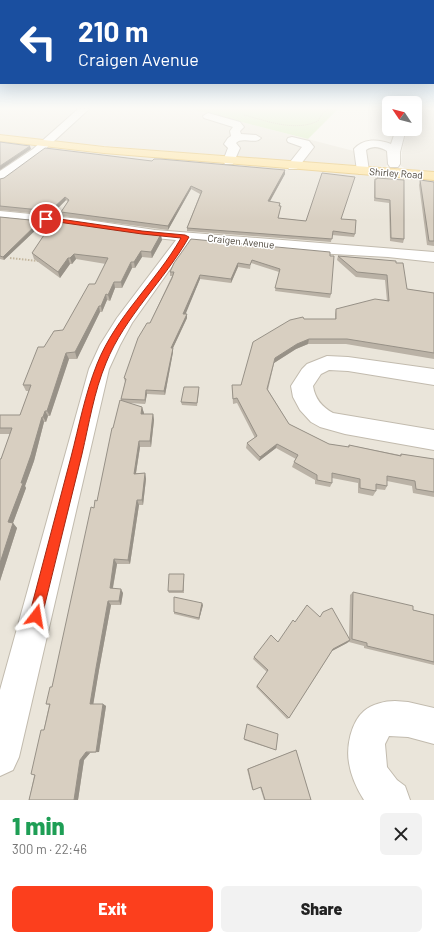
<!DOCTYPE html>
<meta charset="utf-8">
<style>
:root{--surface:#fff;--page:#f2f2f2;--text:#222;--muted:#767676;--accent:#fc3f1d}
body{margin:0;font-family:Barlow,sans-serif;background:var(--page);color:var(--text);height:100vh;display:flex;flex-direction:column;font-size:15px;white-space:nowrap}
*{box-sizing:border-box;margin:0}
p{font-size:13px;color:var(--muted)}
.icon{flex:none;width:22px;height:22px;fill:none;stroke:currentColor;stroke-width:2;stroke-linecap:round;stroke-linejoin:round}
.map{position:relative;height:800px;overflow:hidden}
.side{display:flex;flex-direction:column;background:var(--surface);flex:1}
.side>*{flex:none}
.top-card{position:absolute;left:0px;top:0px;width:434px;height:84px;box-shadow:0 4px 16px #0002;background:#1a4fa0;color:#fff;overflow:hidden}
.needle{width:26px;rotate:305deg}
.controls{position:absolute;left:382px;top:96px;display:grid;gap:8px}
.controls a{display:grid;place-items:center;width:40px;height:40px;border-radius:6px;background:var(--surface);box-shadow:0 4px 16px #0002;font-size:20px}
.pin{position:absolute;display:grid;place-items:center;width:34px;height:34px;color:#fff;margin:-17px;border:2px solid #fff;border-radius:50%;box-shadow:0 1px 4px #0007}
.me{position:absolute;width:44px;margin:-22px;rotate:14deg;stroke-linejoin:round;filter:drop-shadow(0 0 3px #0008)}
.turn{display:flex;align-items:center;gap:14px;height:84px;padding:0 12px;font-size:18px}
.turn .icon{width:52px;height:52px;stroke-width:2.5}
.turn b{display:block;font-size:28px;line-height:34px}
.round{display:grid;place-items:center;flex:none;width:42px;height:42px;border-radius:6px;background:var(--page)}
.overview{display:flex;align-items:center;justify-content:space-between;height:68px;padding:0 12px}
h1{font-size:24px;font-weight:800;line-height:30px;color:#1e9e55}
.button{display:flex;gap:8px;margin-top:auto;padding:8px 12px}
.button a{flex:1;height:46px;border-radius:6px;background:var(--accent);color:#fff;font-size:16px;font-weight:800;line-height:46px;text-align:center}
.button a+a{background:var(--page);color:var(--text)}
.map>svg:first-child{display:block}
.residential{fill:#eae5da}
.green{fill:#d2eab5}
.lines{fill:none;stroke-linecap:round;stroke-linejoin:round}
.minor-casing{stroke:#c2bbae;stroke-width:2}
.major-casing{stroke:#e6c16a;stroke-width:2}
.path-far1{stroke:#c4b79f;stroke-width:1;stroke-dasharray:1 1;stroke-linecap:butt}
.path{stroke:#c4b79f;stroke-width:2;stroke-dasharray:1.5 1.5;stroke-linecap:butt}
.minor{fill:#fff;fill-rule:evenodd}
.major{fill:#ffe39c;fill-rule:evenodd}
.wall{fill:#bab2a6}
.shaded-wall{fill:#979187}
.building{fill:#d8cfc1;stroke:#979187}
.route{fill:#fc3f1d;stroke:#a42913}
.labels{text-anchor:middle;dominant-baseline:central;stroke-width:3;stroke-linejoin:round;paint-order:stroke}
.far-street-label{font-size:10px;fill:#4b4439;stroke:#fff}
</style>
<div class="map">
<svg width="434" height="800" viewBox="0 0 434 800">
<rect width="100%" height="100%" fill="#f6f3ec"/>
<path class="residential" d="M0,109H191L354,151L364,141L396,144L386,167L285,161L60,142L0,134Z
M415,109H434V172L406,169L401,166L402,151L407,129H415Z
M0,141L176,158L434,179V800H0Z"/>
<path class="green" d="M191,109H338L308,139Z"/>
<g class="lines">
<g class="minor-casing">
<path id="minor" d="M78,109H89L41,153L4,180L0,181V171L33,149Z
M208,113L240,122L244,127L240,131L241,134L256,135L261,138C255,145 242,136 236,143L240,148L233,164H225L223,161L228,148L224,144L228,138L231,136L230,131L233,127L204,118L203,116Z
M396,129H406L400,152V164L398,167H390L388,164L387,151C380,147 373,145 366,150L369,171L367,174H359L357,171L354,149C363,138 379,139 391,144Z
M292,137L309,141L314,147L297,169H289L287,166L302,147L288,142L287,140L288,138Z
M0,211L81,219L155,230L434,252V262L388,257L298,252L190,241L132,323L120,345L109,369L19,757L13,770L0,776V690L89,369L100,345L117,318L176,240L155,238L81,227L0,219Z
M327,356L348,357L434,369V385L348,371L329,370L321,374L313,386C315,399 322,407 333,413L434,430V450L345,434L320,427L311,422L300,410L293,397L291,386L302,369L307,364Z
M395,701L408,702L434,708V744L408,737L389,736L385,744L387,767L397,780L405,786L410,800H364C357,789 351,776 349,763C346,747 351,722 364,711C372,704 385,701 395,701Z"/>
</g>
<g class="major-casing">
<path id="major" d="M0,135L104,147L434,172V180L104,153L0,141Z"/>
</g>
<path class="path-far1" d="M244,115C267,121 295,132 318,121L322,114L329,109"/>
<path class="path" d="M10,258L38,261"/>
<use href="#minor" class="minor"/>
<use href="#major" class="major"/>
</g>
<path class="wall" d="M152,161L285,170V174L269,202L280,203V206H281L278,218L306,221L341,219L355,234L354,237L332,235L331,242L187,231V228L200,194L191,189L168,230L62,216L61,212L68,202L66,200L51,215L0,210V179Z
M377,178L404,180V239L403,243L390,241L389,203L374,201V182L375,179H377Z
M420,180L434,182V247V246L427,245L419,185Z
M0,217L40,221L41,225L4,260L0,259Z
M162,240L152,258L142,257L135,268H132L122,288H115L110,301L107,300L102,312H100L77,359H69L50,416H48L46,422H44L34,461L25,486L26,488L13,523L17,528L0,581L1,459L10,434H0V415H20L29,391H26L23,385L44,347L63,330L95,284L106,264L76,259L72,264H70L60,278L34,259L32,253Z
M330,256L331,294L330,298L275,291L279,272L251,263L250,269L238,267L231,283L200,279L185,314H187V318L173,348V352L165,395L147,394L145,404L129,403L142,407L144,414H153L154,420L151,447H140L136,473H145L146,479L143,505H139L130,564H117L113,588L123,593L121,605H111L99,670L93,704H103L106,706L99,752L90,753L84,760L78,800H29L49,705L46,704L52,687L94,508L97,501L113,428L121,401V399L125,382L124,378L172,276H170V272L174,263Z
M338,256L396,263L407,289L434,293V359L346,344H308L296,349L274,363L268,390L289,424L329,444L348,447L349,445L400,455L401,454L434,459V497L413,493L412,486L387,481V486L385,490L376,489V491L373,496L358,493V483L332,478V483L330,487L315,484V480L292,467L294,462L296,459L276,448L259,461L246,448L247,443L255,438L237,403L233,404L232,385H241L304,319H335V314L336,309L387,301L385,280L356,277L337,260Z
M199,391L197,406L182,405L181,402Z
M184,574V593H169L168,591Z
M353,592L413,610L434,615V665L364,648V646L349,642L332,651L289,718L287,719L256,687L267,672L253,659L254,657L278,642L295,622L320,617L349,638L350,595Z
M203,605L199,620L174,614V612Z
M247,724L276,750L244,740Z
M296,750L311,800H264L260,787L253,790L252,789L247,769Z"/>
<path class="shaded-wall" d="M30,146L31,149L0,170V166Z
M285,170V174L268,205V201Z
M191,186V189L168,230V226Z
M65,197L66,200L51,215L50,211Z
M40,221L41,225L4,260L3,257Z
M161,234L162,240L152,258L151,252Z
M141,251L142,257L135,268L134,262Z
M74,254L76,259L72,264L70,258Z
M68,258L70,264L60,278L58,272Z
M131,262L132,268L122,288L121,282Z
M238,263V267L231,283V279Z
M200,275V279L184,318L183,314Z
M114,282L115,288L110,301L108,295Z
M106,294L107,300L102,312L101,306Z
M99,306L100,312L77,359L75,352Z
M187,314V318L173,348V352L165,395L164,391L171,348Z
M309,339L308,344L296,349L274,363L267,394L275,358L297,344Z
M66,353L69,359L50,416L47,411Z
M146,390L147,394L145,404V400Z
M142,407L144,413L143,420L141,414Z
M45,411L48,416L46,422L43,417Z
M153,414L154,420L151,447L150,441Z
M42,417L44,422L34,461L25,486L26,488L13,523L17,528L0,581V563L8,522Z
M139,441L140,447L135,479L134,474Z
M277,444L276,448L259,461L260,457Z
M145,473L146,479L143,505L142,500Z
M137,500L139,505L130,564L128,560Z
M114,559L117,564L112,592L110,588Z
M121,589L123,593L121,605L119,601Z
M108,601L111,605L99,670L93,706L90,704L96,668Z
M202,603L203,605L199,620V618Z
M350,640L347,643L330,652L333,649Z
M103,704L106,706L99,752H96Z
M86,752L90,753L84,760L78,800H74L80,760Z"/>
<path class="building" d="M0,142L30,146L0,166Z
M45,148L152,161L154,159H160L285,170L268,201L280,203L279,206H281L278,218L306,221L322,173L355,177L341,219L356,220L355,234L333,231L332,239L187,228L202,191L191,186L168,226L61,212L69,200L65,197L50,211L0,206V179L4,178Z
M377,178L404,180V239L391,238L390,200L375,198V179H377Z
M420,180L434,182V241H429Z
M0,217L40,221L3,257L0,256Z
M54,220L161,234L151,252L141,251L134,262H131L121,282H114L108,295L106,294L101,306H99L75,352L66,353L47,411H45L43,417H42L31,455L21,483H23L8,522L13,523L0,563V459H1L12,428H0V415H20L31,385H23L38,347H44L54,331L63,330L89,284H95L108,258L74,254L70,258H68L58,272L32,253Z
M191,239L330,252V256H334L331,294L275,288L280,269L252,260L250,265L238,263L231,279L200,275L183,314H187L171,348H173L164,391L146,390L145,400L121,399L126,379L124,378L138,338L147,323H150L172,278L174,272H170L174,263Z
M338,256L396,261V263H403L407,289L434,293V353L347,339H309L297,344L275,358L267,389L289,424L329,444L349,447V445L401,456V454L434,459V492L416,489L415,481L387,476V486L376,484V491L360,488V479L332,473V483L317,480V475L294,462L298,455L277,444L260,457L247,443L257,436L237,398L233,399L232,385H241L253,342L290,320L303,317L304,319H336V309L375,299L389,301L387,275L357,272Z
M184,387H199L197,403L181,402Z
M120,400L142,407L141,414H153L150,441H139L134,474L145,473L142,500H137L128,560L114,559L110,588L121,589L119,601H108L96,668L90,704H103L96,752H86L80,760L74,800H29L35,775L31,774L41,730H44L50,704H46L50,687H52L91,507L94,508L95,500L97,501L112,428H113Z
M169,574H184L183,591H168Z
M353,592L413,606V610L434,615V662L367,646V643L352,639Z
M174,597L202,603L199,618L174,612Z
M307,605L320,617L323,612L332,608L350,640L333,649L289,718L257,686L268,670L254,657L271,635L278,642L293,620L295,622Z
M247,724L278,734L276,750L244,739Z
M296,750L311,800H265L261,787L253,790L248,769Z"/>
<linearGradient id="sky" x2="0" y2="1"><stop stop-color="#8fc1ec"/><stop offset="0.49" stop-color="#fbfaf6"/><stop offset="1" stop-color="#fbfaf6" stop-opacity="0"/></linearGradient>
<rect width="434" height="221" fill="url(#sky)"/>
<path class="route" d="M46,217L142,231L185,235L189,237C164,281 125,316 106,363C94,392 89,424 82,454C69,508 55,562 42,616L40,620L36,622L31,620L29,616C43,563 57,510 71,457C79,426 85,394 97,364C116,316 156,282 181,238L142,234L44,220L43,219Z"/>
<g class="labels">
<g class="far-street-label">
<text transform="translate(396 173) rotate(4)">Shirley Road</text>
<text transform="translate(241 241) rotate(6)">Craigen Avenue</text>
</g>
</g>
</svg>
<div class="controls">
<a><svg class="needle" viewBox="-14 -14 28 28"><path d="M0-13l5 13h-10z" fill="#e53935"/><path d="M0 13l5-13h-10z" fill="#767676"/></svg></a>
</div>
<div class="pin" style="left:46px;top:219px;background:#d93025"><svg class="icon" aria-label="arrive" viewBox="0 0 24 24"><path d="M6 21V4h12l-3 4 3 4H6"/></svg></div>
<svg class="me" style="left:36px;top:616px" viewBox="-20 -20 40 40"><path d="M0-17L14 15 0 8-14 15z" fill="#fc3f1d" stroke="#fff" stroke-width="4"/></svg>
<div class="top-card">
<div class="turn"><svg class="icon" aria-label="left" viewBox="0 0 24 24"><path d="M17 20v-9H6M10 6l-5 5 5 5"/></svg><div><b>210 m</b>Craigen Avenue</div></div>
</div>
</div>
<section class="side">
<div class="overview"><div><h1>1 min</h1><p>300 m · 22:46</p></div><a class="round"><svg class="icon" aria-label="close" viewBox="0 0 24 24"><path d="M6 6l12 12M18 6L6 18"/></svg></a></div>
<div class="button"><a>Exit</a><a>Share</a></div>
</section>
